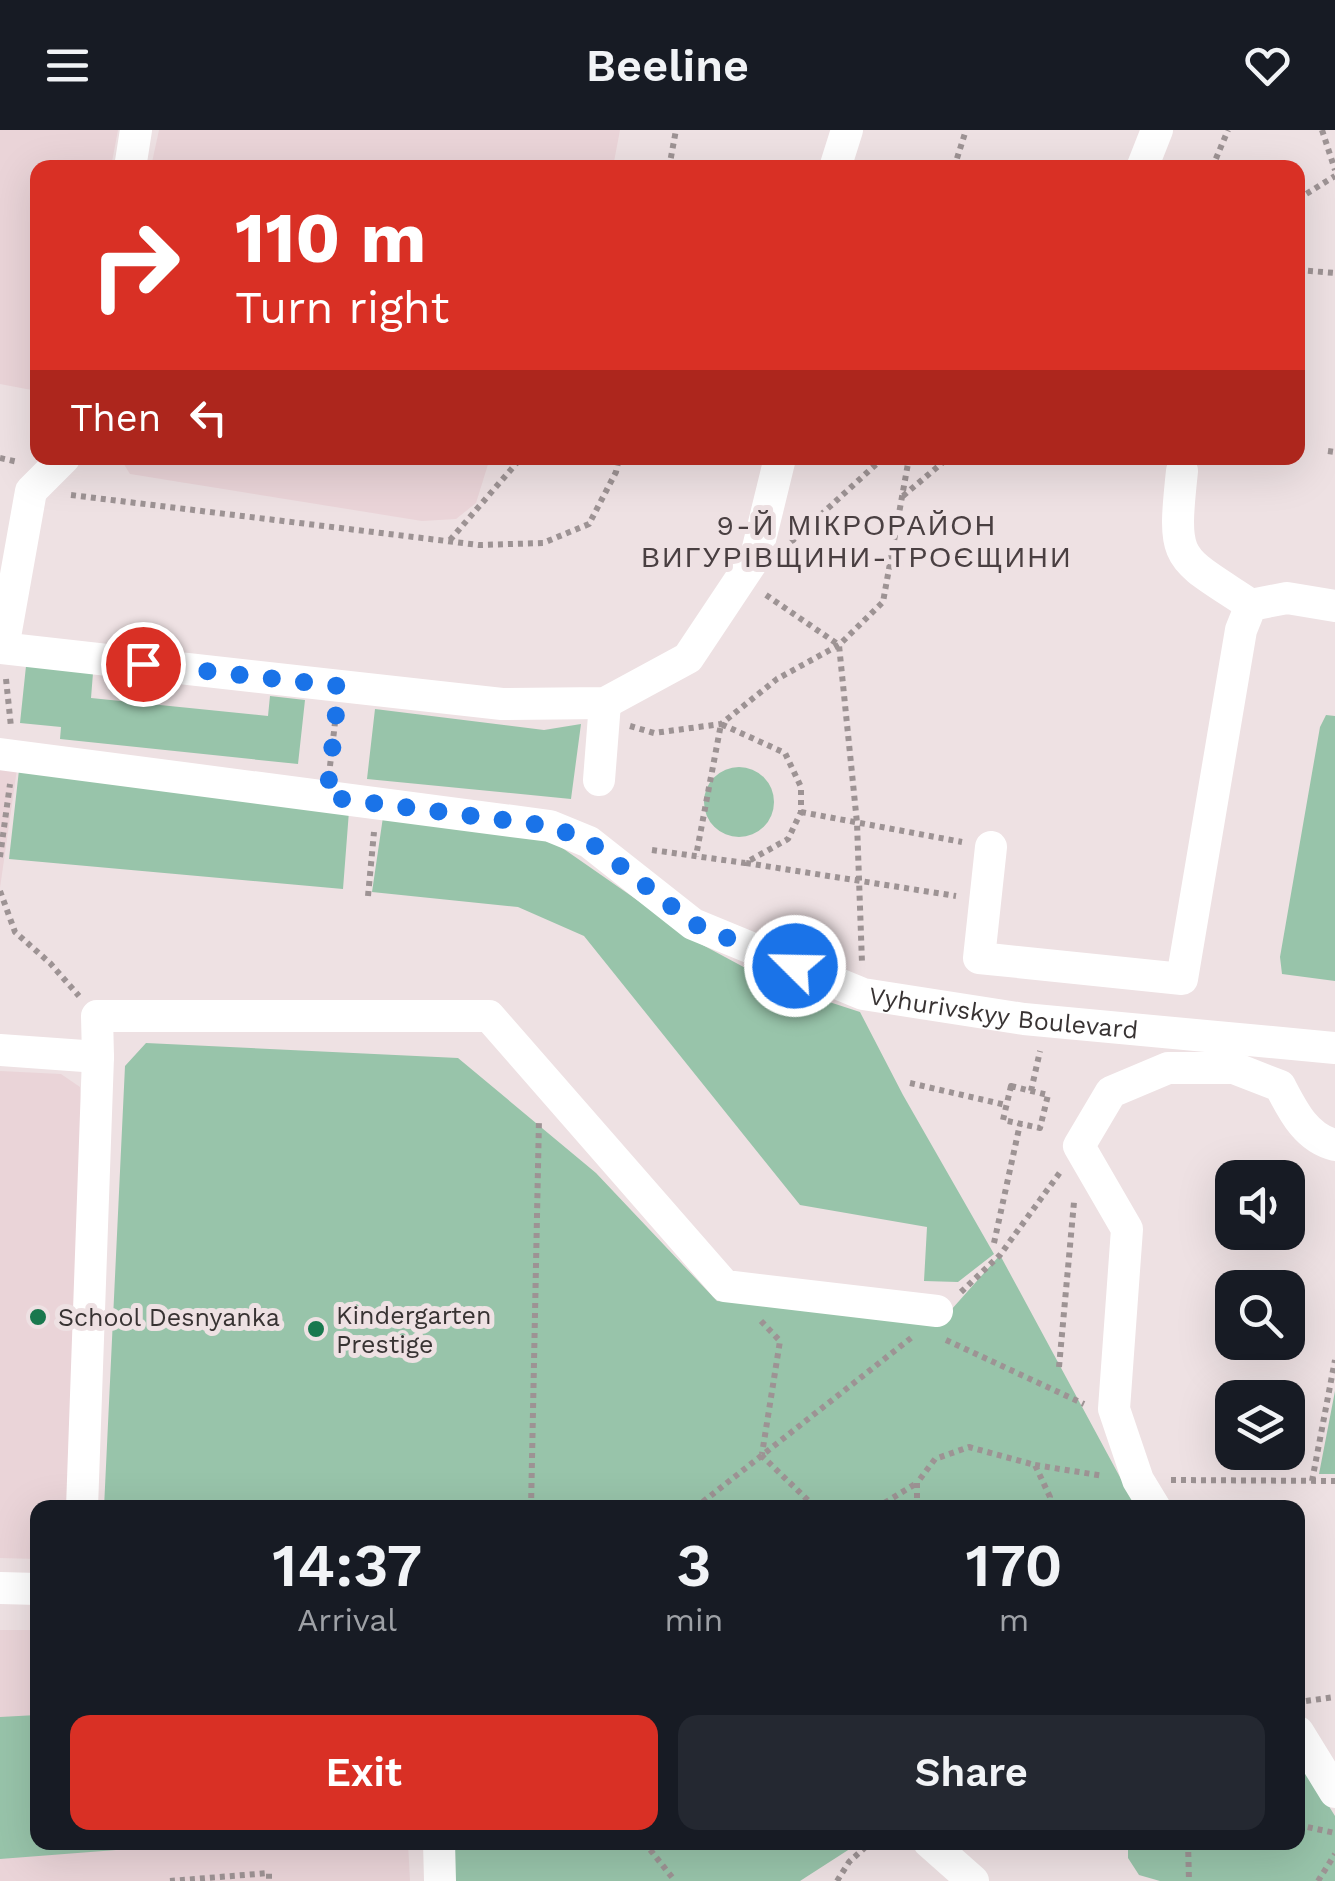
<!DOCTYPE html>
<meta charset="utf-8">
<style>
:root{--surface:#171b24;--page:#242831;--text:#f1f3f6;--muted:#9ea1a6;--accent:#d93025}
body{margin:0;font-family:"Work Sans",sans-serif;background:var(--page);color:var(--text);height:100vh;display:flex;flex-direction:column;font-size:38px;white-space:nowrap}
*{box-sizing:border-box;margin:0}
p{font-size:32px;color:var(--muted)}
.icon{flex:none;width:55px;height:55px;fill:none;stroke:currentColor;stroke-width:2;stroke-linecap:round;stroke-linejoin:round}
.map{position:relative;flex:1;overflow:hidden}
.side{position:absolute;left:30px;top:1370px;width:1275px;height:350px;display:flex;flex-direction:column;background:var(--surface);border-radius:20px;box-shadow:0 10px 40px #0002}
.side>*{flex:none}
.banner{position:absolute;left:30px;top:30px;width:1275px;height:305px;border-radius:20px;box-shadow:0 10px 40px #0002;background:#d93025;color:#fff;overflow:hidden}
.controls{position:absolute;left:1215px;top:1030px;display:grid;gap:20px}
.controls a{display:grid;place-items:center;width:90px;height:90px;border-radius:20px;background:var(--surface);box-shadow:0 10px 40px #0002;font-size:50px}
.pin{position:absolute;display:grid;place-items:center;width:85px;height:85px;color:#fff;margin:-42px;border:5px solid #fff;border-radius:50%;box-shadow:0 2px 10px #0007}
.me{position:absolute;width:110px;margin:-55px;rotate:293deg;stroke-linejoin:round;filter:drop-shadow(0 0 8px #0008)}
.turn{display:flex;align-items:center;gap:35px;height:210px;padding:0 40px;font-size:45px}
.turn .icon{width:130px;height:130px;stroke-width:2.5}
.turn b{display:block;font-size:70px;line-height:85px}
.then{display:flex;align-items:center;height:95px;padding:0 40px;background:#0003;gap:20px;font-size:38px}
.eta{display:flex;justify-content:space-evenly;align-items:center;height:170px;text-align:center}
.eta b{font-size:60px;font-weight:600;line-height:70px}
.cta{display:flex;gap:20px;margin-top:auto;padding:20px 40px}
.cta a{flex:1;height:115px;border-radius:20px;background:var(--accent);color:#fff;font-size:40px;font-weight:600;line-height:115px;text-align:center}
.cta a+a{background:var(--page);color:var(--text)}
header{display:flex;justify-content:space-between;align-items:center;height:130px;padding:0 40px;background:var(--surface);font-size:45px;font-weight:600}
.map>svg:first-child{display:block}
.built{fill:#ead4d8}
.green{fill:#98c4aa}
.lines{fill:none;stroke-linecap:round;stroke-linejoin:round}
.path{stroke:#9d9394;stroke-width:6;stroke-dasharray:5 5;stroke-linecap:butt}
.minor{stroke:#fff;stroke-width:32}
.route{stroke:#1a73e8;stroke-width:18;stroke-dasharray:0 32.4}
.poi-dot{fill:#19784e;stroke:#eee1e3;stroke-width:4}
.labels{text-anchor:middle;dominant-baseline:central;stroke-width:10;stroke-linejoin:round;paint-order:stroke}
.street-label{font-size:25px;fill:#383333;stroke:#eee1e3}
.poi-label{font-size:25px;fill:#383333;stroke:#eee1e3;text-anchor:start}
.neighbourhood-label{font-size:28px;letter-spacing:2.5px;fill:#493f41;stroke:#eee1e3}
</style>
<header><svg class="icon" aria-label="menu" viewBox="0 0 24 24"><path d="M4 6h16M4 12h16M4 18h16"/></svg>Beeline<svg class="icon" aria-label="heart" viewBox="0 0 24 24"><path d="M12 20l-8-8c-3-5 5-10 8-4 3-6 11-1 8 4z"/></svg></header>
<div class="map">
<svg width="1335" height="1751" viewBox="0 0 1335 1751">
<rect width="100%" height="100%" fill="#eee1e3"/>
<path class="built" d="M0,0H118L111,37L38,38L37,261L0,254Z
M159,0H620L613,37H151Z
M120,328H490L476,373L456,389L422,391L130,344Z
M0,630L18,632L0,758Z
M0,941L61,944L80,957L83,996L70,1377L38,1378L37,1429L0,1428Z
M0,1500H37L38,1712L408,1713L410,1751H0Z"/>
<path class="green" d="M26,536L93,543L91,568L268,586L270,566L305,570L298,634L60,609L61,597L20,593Z
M375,579L544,600L581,594L571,669L367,649Z
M1326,585L1335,586V851L1282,844L1280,827L1320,597Z
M704 672a35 35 0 1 1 70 0a35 35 0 1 1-70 0Z
M19,640L349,681L343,759L9,729Z
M383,687L527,705L558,715L699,813L777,855L860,882L903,965L994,1124L958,1152L924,1151L927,1097L800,1075L584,806L518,777L372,762Z
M146,913L458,928L596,1043L717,1171L943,1189L1000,1125L1121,1349L1141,1378H104L125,936Z
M1335,1261V1344H1319Z
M37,1585L38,1712L148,1713L142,1718L0,1729V1587Z
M1298,1627L1335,1686V1751H1160L1139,1745L1128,1728V1713L1298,1712Z
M448,1713H859L800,1751H450Z"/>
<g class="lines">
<path class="path" d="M1322,0L1335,40
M669,38L676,0
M954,38L966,0
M1212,38L1228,0
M1298,69L1335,46
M1298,140L1335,143
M1328,321L1335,322
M0,328L18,332
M71,365L479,415L543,413L589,394L616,342L619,328
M903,366L948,328
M450,410L521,328
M791,412L883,328
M766,465L839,515L857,693L862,833
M6,549L11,597
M630,596L654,603L721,594L777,549L839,515L883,472L909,328
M330,636L336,584
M801,682L962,712
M652,720L745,733L788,709L801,682V657L785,623L721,594L696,726
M0,727L10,654
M746,733L956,766
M0,761L15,802L50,833L79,866
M368,766L374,702
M910,953L1006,975
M1011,956L1048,965L1040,998L1003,990Z
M1031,961L1040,921
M994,1113L1020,994
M961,1162L1000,1125L1061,1041
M761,1191L780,1211L762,1324
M946,1210L1084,1274
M1059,1237L1074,1072
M761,1325L816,1378
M1035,1335L1104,1346
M1171,1350L1335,1351
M1312,1351L1335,1230
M531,1378L539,989
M695,1378L911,1208
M876,1378L917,1353
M917,1378V1353L935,1329L969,1317L1035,1335L1050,1367L1048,1378
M1306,1571L1335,1567
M1298,1695L1335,1703
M644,1712L675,1751
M1188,1712L1189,1751
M170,1751L269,1743V1751
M837,1751L849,1732L871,1712
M1318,1751L1335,1724"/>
<g class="minor">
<path d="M130,38L136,0"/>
<path d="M835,38L847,0"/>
<path d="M1142,38L1157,0"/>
<path d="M1182,341C1172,434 1176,425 1251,475"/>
<path d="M0,518L502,574L605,573L688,528L756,426L780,328"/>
<path d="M3,518L31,361L64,328"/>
<path id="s1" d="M0,624L550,696L589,712L693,794L863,864L1024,889L1335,918"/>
<path d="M599,650L605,573"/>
<path d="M991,717L979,828L1182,849L1241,500L1251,475L1287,468L1335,476"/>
<path d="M0,920L98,927"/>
<path d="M82,1378L98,927L97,886H489L725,1156L937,1181"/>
<path d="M1155,1378L1138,1350L1114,1279L1127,1099L1079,1016L1111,962L1168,938H1234L1280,956C1293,981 1306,1008 1335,1015"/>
<path d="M0,1458L38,1459"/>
<path d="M1298,1602L1335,1662"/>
<path d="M439,1712L440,1751"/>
<path d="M929,1712L973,1751"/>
</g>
</g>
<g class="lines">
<path class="route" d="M143,534L339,556L327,667L550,696L590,712L694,794L795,836"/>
</g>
<g class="poi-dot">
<circle cx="38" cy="1187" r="10"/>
<circle cx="316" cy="1199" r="10"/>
</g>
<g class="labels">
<g class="street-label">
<text stroke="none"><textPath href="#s1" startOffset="1055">Vyhurivskyy Boulevard</textPath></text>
</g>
<g class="poi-label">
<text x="336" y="1185">Kindergarten<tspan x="336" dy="29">Prestige</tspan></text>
<text x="58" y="1187">School Desnyanka</text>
</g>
<g class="neighbourhood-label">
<text x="857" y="395">9-Й МІКРОРАЙОН<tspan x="857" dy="32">ВИГУРІВЩИНИ-ТРОЄЩИНИ</tspan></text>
</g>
</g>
</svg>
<div class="controls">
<a><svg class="icon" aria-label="sound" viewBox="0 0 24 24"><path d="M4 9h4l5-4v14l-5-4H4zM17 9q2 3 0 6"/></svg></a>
<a><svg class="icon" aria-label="search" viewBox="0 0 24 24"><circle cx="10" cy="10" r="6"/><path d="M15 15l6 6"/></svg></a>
<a><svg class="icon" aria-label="layers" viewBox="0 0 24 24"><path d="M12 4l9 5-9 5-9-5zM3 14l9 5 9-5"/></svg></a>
</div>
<div class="pin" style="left:143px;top:534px;background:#d93025"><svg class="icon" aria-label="arrive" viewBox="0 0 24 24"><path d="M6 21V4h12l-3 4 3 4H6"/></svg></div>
<svg class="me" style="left:795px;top:836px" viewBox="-20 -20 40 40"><circle r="17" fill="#1a73e8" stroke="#fff" stroke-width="3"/><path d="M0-11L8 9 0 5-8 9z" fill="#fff"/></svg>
<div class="banner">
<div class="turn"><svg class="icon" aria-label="right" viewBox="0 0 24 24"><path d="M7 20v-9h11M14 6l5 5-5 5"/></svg><div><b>110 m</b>Turn right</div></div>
<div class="then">Then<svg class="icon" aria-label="left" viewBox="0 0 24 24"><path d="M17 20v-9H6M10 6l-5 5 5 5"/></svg></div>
</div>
<section class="side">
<div class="eta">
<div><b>14:37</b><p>Arrival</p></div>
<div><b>3</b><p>min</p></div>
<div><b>170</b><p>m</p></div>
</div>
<div class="cta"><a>Exit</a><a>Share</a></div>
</section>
</div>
